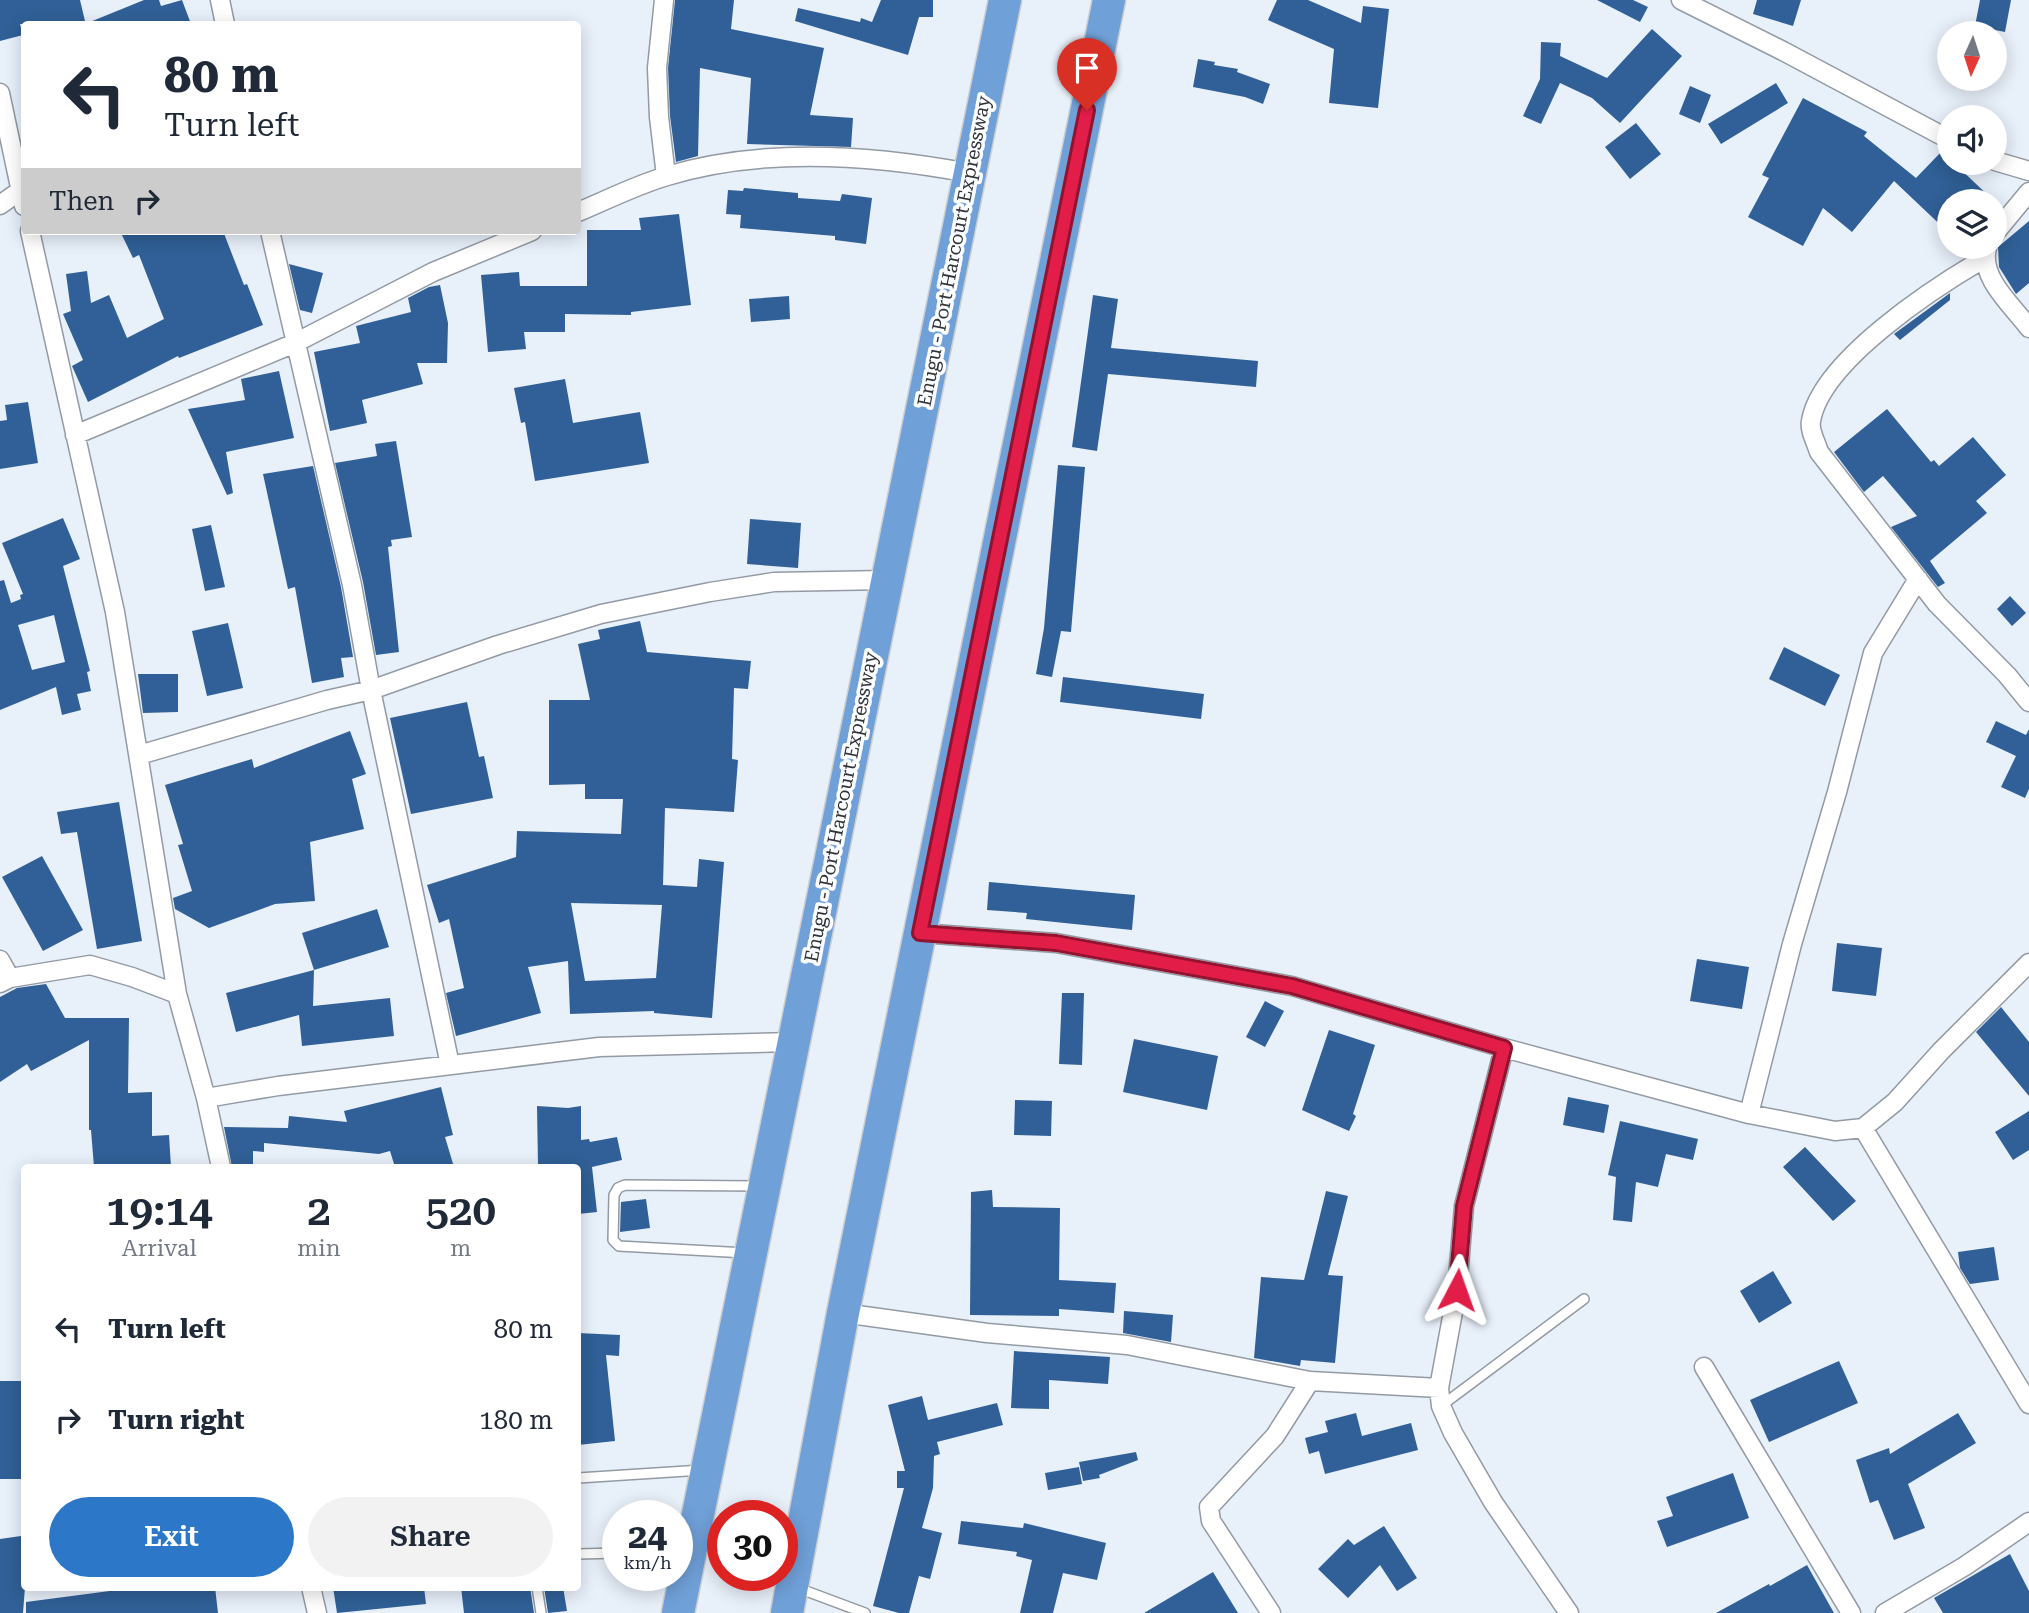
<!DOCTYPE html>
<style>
:root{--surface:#fff;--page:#f2f2f3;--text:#1f2937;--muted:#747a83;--accent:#2c77c7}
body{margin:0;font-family:"Roboto Serif",serif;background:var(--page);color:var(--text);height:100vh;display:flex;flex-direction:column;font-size:26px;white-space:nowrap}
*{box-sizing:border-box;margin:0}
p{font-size:23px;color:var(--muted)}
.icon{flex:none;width:38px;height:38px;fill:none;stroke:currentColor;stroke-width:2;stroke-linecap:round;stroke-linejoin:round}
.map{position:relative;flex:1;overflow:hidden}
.side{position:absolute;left:21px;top:1164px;width:560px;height:427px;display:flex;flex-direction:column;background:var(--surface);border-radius:7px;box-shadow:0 4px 18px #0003}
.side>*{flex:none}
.top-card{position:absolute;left:21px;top:21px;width:560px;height:214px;border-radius:7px;box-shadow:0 4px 18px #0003;background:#fff;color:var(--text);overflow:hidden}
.needle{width:46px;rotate:183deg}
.buttons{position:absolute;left:1937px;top:21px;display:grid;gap:14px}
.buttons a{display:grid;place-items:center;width:70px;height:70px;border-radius:50%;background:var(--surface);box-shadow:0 4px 18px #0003;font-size:35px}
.speed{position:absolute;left:602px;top:1500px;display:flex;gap:14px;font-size:35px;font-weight:700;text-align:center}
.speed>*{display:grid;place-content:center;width:91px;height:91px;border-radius:50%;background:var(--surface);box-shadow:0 4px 18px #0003;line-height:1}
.speed small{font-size:18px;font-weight:400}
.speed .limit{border:10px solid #d22;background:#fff;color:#111}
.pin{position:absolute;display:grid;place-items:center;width:60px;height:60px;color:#fff;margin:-72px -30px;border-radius:50% 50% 50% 0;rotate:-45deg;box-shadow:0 0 7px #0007}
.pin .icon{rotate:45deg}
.me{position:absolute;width:77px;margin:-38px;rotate:4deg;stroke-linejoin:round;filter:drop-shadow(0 0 5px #0008)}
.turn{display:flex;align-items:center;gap:24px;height:147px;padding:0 28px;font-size:32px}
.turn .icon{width:91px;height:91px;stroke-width:2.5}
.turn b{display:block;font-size:49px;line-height:60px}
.then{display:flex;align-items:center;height:66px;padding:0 28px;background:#0003;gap:14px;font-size:26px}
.eta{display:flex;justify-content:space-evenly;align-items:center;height:119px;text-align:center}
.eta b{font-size:42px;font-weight:600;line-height:49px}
.button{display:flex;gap:14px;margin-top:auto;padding:14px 28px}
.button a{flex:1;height:80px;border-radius:42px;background:var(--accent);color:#fff;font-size:28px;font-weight:600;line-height:80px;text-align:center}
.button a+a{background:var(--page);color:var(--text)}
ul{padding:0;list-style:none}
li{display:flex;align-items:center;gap:21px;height:91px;padding:0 28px}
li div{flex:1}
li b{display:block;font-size:26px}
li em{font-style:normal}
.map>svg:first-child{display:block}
.building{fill:#306097;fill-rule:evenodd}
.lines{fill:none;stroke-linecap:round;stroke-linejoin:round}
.lane-casing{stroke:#939aa3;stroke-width:12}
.street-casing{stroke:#939aa3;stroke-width:21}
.highway-casing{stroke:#cdcecf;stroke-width:35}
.lane{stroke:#fff;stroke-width:9}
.street{stroke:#fff;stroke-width:18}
.highway{stroke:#70a0d8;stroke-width:32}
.route-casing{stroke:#92132f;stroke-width:18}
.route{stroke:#e11d48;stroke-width:12}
.labels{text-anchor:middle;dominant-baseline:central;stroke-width:7;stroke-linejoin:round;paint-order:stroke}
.street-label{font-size:19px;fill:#2f3336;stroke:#fbfdff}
</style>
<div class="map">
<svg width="2029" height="1613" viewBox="0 0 2029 1613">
<rect width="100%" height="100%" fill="#e8f0fa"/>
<path class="building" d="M0,0H80L85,21L71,24H20L23,35L0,41Z
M144,0H159L161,6L182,0L191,24H85Z
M675,0H734L731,29L824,48L810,115L853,118L851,147L747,144L751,78L700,68L698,156L676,162L670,116L668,68Z
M881,0H933V17H919L908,55L795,21L798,8L860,22L861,18L872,22Z
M1277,0H1308L1361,23L1363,6L1389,9L1378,108L1329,103L1334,49L1268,20Z
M1597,0H1633L1648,7L1640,22Z
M1757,0H1801L1793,26L1753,14Z
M1980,0H2011L2005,32L1975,26Z
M1652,29L1682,56L1620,123L1592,98L1560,83L1541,124L1523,116L1540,79L1541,42L1561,43L1560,56L1607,78Z
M1198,59L1215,62L1214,65L1238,69L1237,72L1270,84L1263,104L1245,97L1193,87Z
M1776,83L1788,103L1721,144L1708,124Z
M1690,86L1711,95L1700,123L1679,114Z
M1803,98L1867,132L1864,136L1916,178L1942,151L1950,159V163H1954L1994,201H1950V234L1894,181L1852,232L1823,208L1803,246L1748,217L1769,178L1762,175Z
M1636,123L1661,154L1630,179L1605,147Z
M744,188L798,193V198L840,201L842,194L872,198L866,244L835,240V236L740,228L741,215L726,214L728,190L743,191Z
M679,214L691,305L631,312V315L565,314V332H524L526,349L488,352L481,275L519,272L520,286H587V230H641L639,218Z
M2029,221V283L2016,294L1999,267L1998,247Z
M120,231H223L244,285L247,284L263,325L179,358L178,356L88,402L72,366L83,360L63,314L71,311L66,274L87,271L91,303L109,295L127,338L164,319L139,255L133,258Z
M289,264L323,273L312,313L300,310Z
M440,285L448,323L447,363H417L423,384L362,400L367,423L330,431L314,352L360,343L356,326L411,312L408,298L429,287Z
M1950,293V300L1900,340L1894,334Z
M1093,295L1118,299L1111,348L1258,361L1256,387L1108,374L1097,451L1072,447Z
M789,296L790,319L751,322L749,299Z
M279,371L294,438L226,452L233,493L227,495L188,409L245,400L241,379Z
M565,379L573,423L640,412L649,463L535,481L525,422L521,423L514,388Z
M28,402L38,463L0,469V421L7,420L5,405Z
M1887,409L1931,462L1934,460L1939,466L1973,437L2006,475L1976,501L1987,513L1930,561L1945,583L1938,587L1891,527L1917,516L1883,476L1864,492L1834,452Z
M396,441L412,537L391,540L392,546L388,547L399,652L376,655L363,582L335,463L377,456L375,444Z
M1058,465L1085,467L1071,632L1061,631L1052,677L1036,674L1044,628Z
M313,466L341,587L353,657L341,658L344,677L312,683L295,587L288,589L263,474Z
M63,518L80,559L63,566L90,671L87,672L91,691L77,694L81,710L62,715L56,687L0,710V581L4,580L11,603L21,599L20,595L23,594L2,543ZM54,615L65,662L32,670L18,625Z
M750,519L801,523L798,568L747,564Z
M211,525L225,587L205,591L192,529Z
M2010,596L2026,613L2012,626L1997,609Z
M640,621L647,652L751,661L748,689L734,688L732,759L738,760L734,812L665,808L663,885L697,887L699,859L724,862L712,1018L654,1013V1011L570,1014L568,961L528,967L541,1013L456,1036L446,993L464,988L449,919L439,923L427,885L516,857L517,831L621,834L623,799H585V784L549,785V700H590L578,644L600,639L598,630ZM571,903L662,905L656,978L585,981Z
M228,623L243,688L207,696L192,631Z
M1784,647L1840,675L1825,706L1769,679Z
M138,674H178V712L143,713Z
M1063,677L1204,694L1201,719L1060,702Z
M467,702L479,757L484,756L493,798L411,814L390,718Z
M1996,721L2026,735L2029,729V789L2025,798L2001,787L2016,756L1986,742Z
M350,731L366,774L352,779L364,829L310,842L315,901L275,904L209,928L175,909L173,898L192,891L178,845L183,844L165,785L252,759L254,768Z
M119,802L142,941L97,949L77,832L61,834L57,812Z
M42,856L83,930L43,951L2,877Z
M989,882L1135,895L1132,930L1026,919L1027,913L987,910Z
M377,909L389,947L314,970L302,933Z
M1837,943L1882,948L1876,996L1832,991Z
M1697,959L1749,967L1742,1009L1690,1001Z
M314,970L313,1006L390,998L394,1036L302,1046L299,1015L236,1032L226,993Z
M46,984L65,1018H129L128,1093L152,1092V1136L169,1135L171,1167H94L91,1130H89V1040L31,1071L27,1064L0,1082V997L17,988Z
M1062,993H1084L1082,1065L1059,1064Z
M1265,1001L1284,1011L1265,1047L1246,1037Z
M2001,1007L2029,1042V1096L1976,1032Z
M1329,1030L1375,1045L1353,1114L1356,1116L1349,1131L1302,1110Z
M1134,1039L1218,1056L1207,1110L1123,1092Z
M441,1087L453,1135L445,1137L454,1167H395L390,1151L379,1154L264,1143V1152L253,1151V1167H232L224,1127L288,1128L289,1116L347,1122L344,1111Z
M1568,1097L1609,1105L1604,1133L1563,1125Z
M1015,1100L1052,1101L1051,1136L1014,1135Z
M537,1106L568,1108L581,1106V1140L589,1139L590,1142L617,1137L622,1160L592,1167L597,1212L578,1214V1166H538Z
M2029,1111V1150L2013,1160L1995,1132Z
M1620,1121L1698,1139L1693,1160L1666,1154L1658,1187L1636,1182L1632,1222L1613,1220L1616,1177L1608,1175Z
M1805,1147L1856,1201L1833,1221L1783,1167Z
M992,1190L993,1207L1060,1208L1059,1280L1116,1283L1114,1313L1059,1309V1316L970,1315L971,1192Z
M1326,1191L1348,1196L1328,1275L1343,1276L1335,1363L1301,1360L1300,1366L1254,1358L1261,1277L1304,1280Z
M646,1199L650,1228L620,1232L621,1202Z
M1994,1247L1999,1280L1970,1284L1960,1268L1958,1252Z
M1773,1271L1792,1303L1759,1323L1740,1291Z
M1124,1311L1173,1315L1171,1342L1123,1333Z
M578,1333L620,1335L619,1356L606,1355L615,1441L578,1445Z
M1014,1351L1110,1357L1108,1384L1049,1380V1409L1011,1408Z
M1839,1361L1858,1403L1769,1442L1750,1400Z
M0,1381H24V1479H0Z
M922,1396L928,1420L997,1403L1003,1425L937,1442L940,1454L934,1456L933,1488L922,1528L942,1533L930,1579L919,1576L909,1613H899L873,1606L904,1488H897V1471H905L888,1405Z
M1356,1413L1362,1436L1411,1423L1418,1450L1325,1474L1319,1451L1309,1454L1305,1438L1328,1432L1325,1421Z
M1958,1413L1976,1443L1908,1484L1925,1528L1894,1540L1878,1500L1870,1503L1856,1460L1889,1448L1890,1454Z
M1136,1452L1138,1460L1099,1475L1100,1478L1083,1481L1079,1462Z
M1079,1467L1082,1484L1048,1490L1045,1473Z
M1733,1473L1749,1518L1667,1547L1657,1521L1673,1516L1666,1497Z
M961,1521L1023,1528L1024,1523L1106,1543L1097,1580L1063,1573L1053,1613H1020L1032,1560L1016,1556L1017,1552L958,1544Z
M1384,1526L1417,1578L1397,1591L1380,1565L1348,1598L1318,1569L1348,1539L1354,1545Z
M21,1536L25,1587L23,1613H0V1539Z
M2010,1554L2029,1591V1613H1943L1934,1598Z
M1807,1565L1834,1613H1716L1769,1584L1770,1586Z
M1213,1572L1238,1613H1144Z
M140,1587H215L218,1613H26V1602Z
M333,1587H424L426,1604L337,1613Z
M461,1587H530L534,1613H464Z
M544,1587H563L567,1611L548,1613Z"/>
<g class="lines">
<g class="lane-casing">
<path id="lane" d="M746,1253L619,1246L613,1240L614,1195L618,1188L625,1185L758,1186
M1441,1406L1584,1299
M578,1478L702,1470
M578,1554L618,1553
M537,1587L541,1613
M798,1588L865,1613"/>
</g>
<g class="street-casing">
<path id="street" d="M220,0L225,24
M664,0L657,68L659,117L666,176
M1681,0L1783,51L1950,140
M0,93L24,206
M1995,161L2029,171
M0,205L21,190
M578,212C607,200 636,185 667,176C762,147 873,155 969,173
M30,231L115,612L177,994
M270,231L352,585L371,690L450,1065
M1995,233L2029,192
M1987,248C1979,278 2013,306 2029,328
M1985,258C1935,287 1821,361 1811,421C1809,430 1816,442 1819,452L1937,604L2007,675L2029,702
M75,435L295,343L433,272L532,231
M139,755L327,700L371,690L498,645L601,614L710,592L774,582L887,580
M921,933L1056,943L1292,986L1504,1048L1749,1114L1835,1131L1863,1128L1895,1102L1941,1051L2029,963
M0,960L10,978
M0,983L10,978L90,965L132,977L177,994L206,1098L221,1167
M1504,1048L1464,1206L1457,1290L1439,1388L1441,1406L1453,1433L1493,1502L1569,1613
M206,1098L278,1086L599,1047L794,1042
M1749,1114L1792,944L1837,792L1873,653L1918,579
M1863,1128L2029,1404
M843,1313L987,1333L1127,1345L1310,1381L1439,1388
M1704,1367L1851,1613
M311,1587L317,1613
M1271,1613L1211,1521L1209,1507L1275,1436L1310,1381
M1885,1613L1965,1566L2029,1522"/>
</g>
<g class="highway-casing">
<path id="highway" d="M678,1613L1005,0
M787,1613L843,1313L1109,0"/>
</g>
<use href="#lane" class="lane"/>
<use href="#street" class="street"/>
<use href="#highway" class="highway"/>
</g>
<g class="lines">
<g class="route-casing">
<path id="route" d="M1087,110L920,933L1056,943L1292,986L1504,1048L1464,1206L1457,1290"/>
</g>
<use href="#route" class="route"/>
</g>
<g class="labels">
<g class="street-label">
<text transform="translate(954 251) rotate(-79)">Enugu - Port Harcourt Expressway</text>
<text transform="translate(841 807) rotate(-79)">Enugu - Port Harcourt Expressway</text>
</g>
</g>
</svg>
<div class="buttons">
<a><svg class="needle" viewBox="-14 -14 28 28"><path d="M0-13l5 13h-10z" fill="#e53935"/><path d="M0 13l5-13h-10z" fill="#747a83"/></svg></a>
<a><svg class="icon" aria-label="sound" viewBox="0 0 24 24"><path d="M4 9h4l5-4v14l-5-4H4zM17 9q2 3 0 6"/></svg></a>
<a><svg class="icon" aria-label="layers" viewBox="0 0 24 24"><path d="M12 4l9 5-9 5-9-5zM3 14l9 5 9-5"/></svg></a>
</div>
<div class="speed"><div>24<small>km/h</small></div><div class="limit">30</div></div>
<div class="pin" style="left:1087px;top:110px;background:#d93025"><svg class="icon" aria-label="arrive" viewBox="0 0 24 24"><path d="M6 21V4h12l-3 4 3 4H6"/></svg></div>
<svg class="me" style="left:1457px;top:1290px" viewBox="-20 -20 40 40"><path d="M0-17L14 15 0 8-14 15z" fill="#e11d48" stroke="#fff" stroke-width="4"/></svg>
<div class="top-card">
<div class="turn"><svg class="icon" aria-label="left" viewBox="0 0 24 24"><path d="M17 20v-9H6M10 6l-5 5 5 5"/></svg><div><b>80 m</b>Turn left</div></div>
<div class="then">Then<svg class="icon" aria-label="right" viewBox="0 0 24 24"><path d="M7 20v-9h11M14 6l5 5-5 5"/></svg></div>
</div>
<section class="side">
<div class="eta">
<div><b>19:14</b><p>Arrival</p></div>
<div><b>2</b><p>min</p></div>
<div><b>520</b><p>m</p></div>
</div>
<ul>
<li><svg class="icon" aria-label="left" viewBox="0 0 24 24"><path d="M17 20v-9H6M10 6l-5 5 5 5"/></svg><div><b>Turn left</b></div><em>80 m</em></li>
<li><svg class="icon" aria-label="right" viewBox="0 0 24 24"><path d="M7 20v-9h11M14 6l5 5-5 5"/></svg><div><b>Turn right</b></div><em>180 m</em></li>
</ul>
<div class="button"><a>Exit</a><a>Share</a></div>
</section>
</div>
